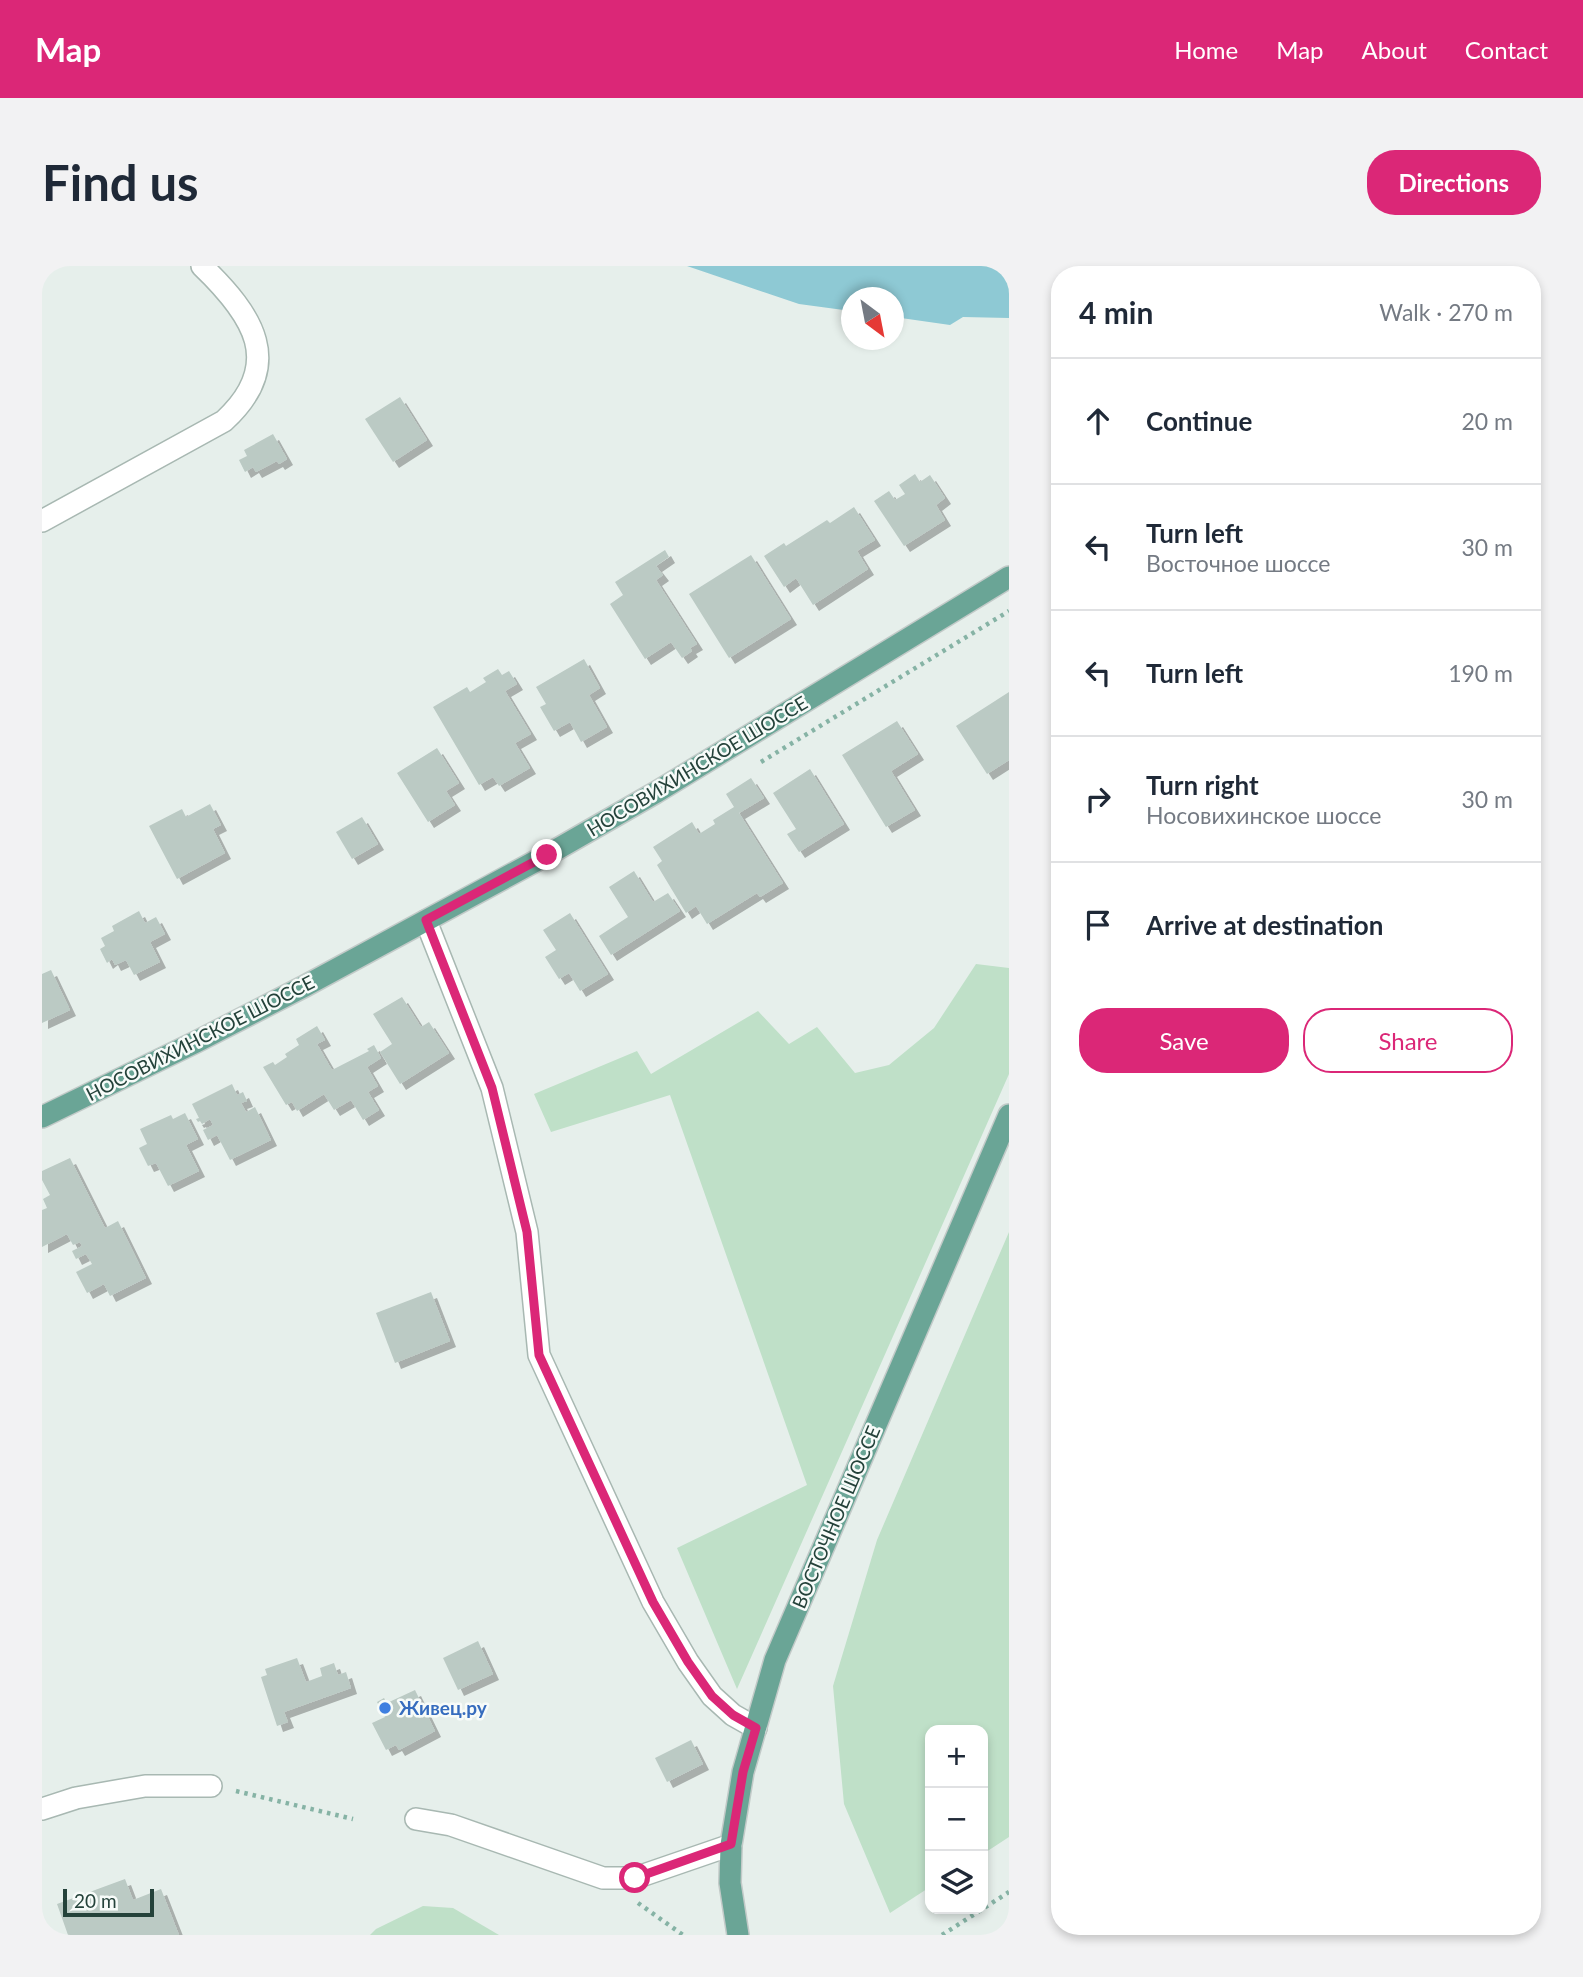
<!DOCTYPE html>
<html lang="en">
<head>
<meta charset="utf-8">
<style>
	body { margin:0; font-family:Lato,sans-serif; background:#f2f2f3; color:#1f2937 }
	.controls { position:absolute; right:21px; bottom:21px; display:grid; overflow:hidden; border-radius:14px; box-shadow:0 4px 10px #0003 }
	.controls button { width:63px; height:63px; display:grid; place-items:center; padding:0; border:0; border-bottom:2px solid #e0e1e3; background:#fff; color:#1f2937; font:35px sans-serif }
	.compass { position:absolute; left:799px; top:21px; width:63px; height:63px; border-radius:50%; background:#fff; box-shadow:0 4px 10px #0003; rotate:148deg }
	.scale { position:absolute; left:21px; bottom:18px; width:91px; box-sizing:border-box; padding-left:7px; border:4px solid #24423a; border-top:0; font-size:19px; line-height:24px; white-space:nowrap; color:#24423a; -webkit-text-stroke:5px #f7fbf9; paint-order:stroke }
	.stop { position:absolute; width:21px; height:21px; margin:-16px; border:5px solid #db2777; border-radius:50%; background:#fff }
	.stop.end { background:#db2777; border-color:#fff; box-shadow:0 2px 7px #0008 }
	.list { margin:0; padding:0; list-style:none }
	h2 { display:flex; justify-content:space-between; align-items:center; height:91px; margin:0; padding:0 28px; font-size:30px }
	h2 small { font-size:23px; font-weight:400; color:#747a83 }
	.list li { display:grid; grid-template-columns:46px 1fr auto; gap:21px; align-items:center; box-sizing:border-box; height:126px; padding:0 28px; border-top:2px solid #e0e1e3 }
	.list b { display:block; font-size:26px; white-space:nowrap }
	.list p { margin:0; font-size:23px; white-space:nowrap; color:#747a83 }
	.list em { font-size:23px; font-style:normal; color:#747a83 }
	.actions { display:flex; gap:14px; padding:21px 28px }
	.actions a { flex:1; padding:16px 0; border:2px solid #db2777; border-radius:28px; text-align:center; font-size:24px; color:#db2777 }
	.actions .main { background:#db2777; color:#fff }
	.icon { flex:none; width:38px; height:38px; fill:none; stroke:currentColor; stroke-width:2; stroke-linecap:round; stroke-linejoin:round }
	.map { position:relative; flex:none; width:967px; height:1669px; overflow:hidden; border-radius:28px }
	header { display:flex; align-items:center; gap:42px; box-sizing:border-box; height:98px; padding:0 35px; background:#db2777; color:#fff }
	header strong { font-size:33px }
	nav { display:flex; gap:38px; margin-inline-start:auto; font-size:24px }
	.intro { display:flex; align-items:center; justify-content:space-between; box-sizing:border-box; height:168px; padding:0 42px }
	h1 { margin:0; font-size:49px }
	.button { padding:18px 32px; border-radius:28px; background:#db2777; color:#fff; font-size:24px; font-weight:700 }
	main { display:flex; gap:42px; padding:0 42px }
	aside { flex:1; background:#fff; border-radius:28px; box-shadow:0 4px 10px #0003 }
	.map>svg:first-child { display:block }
</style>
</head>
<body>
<header>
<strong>Map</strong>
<nav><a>Home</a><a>Map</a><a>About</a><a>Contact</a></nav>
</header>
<div class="intro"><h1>Find us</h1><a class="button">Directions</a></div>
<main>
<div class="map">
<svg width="967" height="1669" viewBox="0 0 967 1669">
	<defs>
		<filter id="shadow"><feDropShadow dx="6" dy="6" stdDeviation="0" flood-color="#0004"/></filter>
	</defs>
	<rect width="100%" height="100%" fill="#e6efeb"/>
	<g fill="#bfe0c8">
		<polygon points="934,698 967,702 967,808 695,1423 635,1282 765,1219 628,829 509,866 492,828 595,785 609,808 716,745 747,778 775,761 813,807 847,799 892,762"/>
		<polygon points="967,966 967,1571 941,1588 941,1464 888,1464 888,1621 848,1647 802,1538 791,1420 835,1274"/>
		<polygon points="381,1640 411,1642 457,1669 328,1669 334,1663"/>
	</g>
	<polygon fill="#8ec9d4" points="645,0 967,0 967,52 921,51 908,59 852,51 852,32 810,32 809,45 757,38"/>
	<g fill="#bbcac4" filter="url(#shadow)">
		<polygon points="358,131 385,174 351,196 323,153"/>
		<polygon points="231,168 245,193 237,198 235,195 214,206 211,201 203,206 197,194 205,190 202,184"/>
		<polygon points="873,208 878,216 888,209 903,232 894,239 903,254 862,280 832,235 847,225 853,234 863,228 857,219"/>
		<polygon points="812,241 833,274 815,285 826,303 771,339 754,312 742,321 722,290 742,277 744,280 785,254 788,257"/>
		<polygon points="623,284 627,291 614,300 621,309 614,314 655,378 648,382 650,385 640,392 629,376 603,393 568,338 581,329 573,316"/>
		<polygon points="709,289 749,353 687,392 647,328"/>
		<polygon points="542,393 558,422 547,429 565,461 539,476 528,456 512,465 498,441 504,438 494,421"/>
		<polygon points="456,403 460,409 467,405 475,418 463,425 489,468 473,477 488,502 457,520 451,511 437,519 391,441 425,421 428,426 444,416 441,412"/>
		<polygon points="967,426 967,494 945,508 914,460"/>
		<polygon points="855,455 876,488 849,505 873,544 844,561 800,489"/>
		<polygon points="395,482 417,517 404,525 413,539 386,556 355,507"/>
		<polygon points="768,503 802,558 757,586 745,568 754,563 731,527"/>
		<polygon points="709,512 722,532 697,547 741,617 718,631 715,627 665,658 654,640 644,647 615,599 620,595 611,581 650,556 657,568 673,558 671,554 692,541 684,528"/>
		<polygon points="168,538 179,559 171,563 183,587 135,613 107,560 140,543 144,551"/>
		<polygon points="320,551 336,578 310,593 294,566"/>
		<polygon points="592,605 611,636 626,627 638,645 569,689 557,670 586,651 567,621"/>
		<polygon points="97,645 103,657 114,651 123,668 108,676 118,696 92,709 84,694 73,699 70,693 65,697 58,683 63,680 59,672 72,665 70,660"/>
		<polygon points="528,647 566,708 538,725 527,707 517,713 503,691 514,684 501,664"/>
		<polygon points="9,704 28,744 0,757 0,708"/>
		<polygon points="360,731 379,761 387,756 407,787 358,818 338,786 350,778 331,748"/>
		<polygon points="275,760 283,774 275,778 290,804 327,785 325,783 332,779 339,792 325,801 336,820 326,826 337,844 321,854 309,834 292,844 282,828 255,845 250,836 244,839 221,801 231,796 233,799 245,791 243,788 257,779 254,773"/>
		<polygon points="190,818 195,829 201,826 205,835 199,837 204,846 213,841 229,874 188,894 175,869 166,874 161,864 171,859 168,853 160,858 158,855 156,856 154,853 157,852 150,838"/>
		<polygon points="143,847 156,873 144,879 157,905 126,920 114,897 106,900 97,882 105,878 98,863 129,849 131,853"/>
		<polygon points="28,892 63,962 76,955 104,1012 68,1030 62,1018 45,1027 34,1006 50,998 44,988 34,993 30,985 40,980 38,976 31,979 25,968 0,981 0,944 5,942 1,933 8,929 0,914 0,905"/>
		<polygon points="389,1026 408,1075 353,1097 334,1047"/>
		<polygon points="436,1375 451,1408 416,1424 401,1392"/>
		<polygon points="255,1392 264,1416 280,1410 278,1402 292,1397 296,1409 304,1406 309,1422 242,1446 246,1456 235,1460 219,1411 225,1409 223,1403"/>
		<polygon points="373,1424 393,1465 357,1484 354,1479 344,1484 330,1457 343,1451 335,1436 342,1432 345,1437"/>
		<polygon points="649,1474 661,1498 625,1516 613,1492"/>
		<polygon points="83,1613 91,1634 119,1623 137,1669 26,1669 15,1638"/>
	</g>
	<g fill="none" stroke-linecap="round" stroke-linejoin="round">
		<defs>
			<g id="minor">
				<path d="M0,255l182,-100c62,-57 29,-106 -22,-155"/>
				<polyline points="384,655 450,822 485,966 497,1089 611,1336 646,1396 670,1430 691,1449 714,1462"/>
				<polyline points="0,1543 34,1532 103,1520 169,1520"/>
				<polyline points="374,1553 409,1559 561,1612 593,1612 689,1579"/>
			</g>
			<g id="major">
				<polyline points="0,851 154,776 263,720 505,589 613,527 967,311"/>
				<polyline points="696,1669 688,1617 689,1579 701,1506 733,1394 967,849"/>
			</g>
		</defs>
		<use href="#minor" stroke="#a8b8b2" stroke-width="24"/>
		<use href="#major" stroke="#c2cac8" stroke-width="24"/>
		<g stroke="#86b3a5" stroke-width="4.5" stroke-dasharray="3.5 5" stroke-linecap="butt">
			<polyline points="719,496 967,345"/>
			<polyline points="194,1525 311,1553"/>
			<polyline points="596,1637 641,1669"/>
			<polyline points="900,1669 967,1626"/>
			<polyline points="953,1669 967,1660"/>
		</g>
		<use href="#minor" stroke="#fff" stroke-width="21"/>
		<use href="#major" stroke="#6aa596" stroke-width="21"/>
	</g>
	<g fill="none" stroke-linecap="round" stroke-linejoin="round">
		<polyline stroke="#db2777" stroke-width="9" points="505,589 384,654 450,822 485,966 497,1089 611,1336 646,1396 670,1430 691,1449 714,1462 701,1506 689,1578 593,1612"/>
	</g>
	<circle fill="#3f7fe0" stroke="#f7fbf9" stroke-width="2.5" cx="343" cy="1442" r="7"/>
	<g text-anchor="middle" stroke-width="5" stroke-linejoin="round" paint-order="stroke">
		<g font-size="19" fill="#24423a" stroke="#f7fbf9">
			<text transform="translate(655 500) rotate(-31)" y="7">НОСОВИХИНСКОЕ ШОССЕ</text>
			<text transform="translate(158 772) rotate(-27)" y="7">НОСОВИХИНСКОЕ ШОССЕ</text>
			<text transform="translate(794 1251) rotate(-67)" y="7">ВОСТОЧНОЕ ШОССЕ</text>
		</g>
		<g font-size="19" font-weight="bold" fill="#366cbe" stroke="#f7fbf9" text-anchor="start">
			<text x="357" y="1449">Живец.ру</text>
		</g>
	</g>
</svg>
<div class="controls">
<button>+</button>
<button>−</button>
<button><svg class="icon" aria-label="layers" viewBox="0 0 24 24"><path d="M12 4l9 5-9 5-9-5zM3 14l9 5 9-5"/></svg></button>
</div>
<svg class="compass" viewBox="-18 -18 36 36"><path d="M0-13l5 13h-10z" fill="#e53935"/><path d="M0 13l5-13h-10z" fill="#747a83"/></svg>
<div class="scale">20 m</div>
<div class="stop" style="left:593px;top:1612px"></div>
<div class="stop end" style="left:505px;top:589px"></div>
</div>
<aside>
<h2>4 min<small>Walk · 270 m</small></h2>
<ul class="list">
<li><svg class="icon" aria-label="ahead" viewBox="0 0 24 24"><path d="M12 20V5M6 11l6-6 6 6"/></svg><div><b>Continue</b></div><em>20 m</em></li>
<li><svg class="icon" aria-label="left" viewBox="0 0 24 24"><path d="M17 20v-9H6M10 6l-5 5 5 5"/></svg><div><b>Turn left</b><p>Восточное шоссе</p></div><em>30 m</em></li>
<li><svg class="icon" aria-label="left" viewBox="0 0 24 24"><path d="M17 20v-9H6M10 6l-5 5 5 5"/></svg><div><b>Turn left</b></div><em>190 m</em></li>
<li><svg class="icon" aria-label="right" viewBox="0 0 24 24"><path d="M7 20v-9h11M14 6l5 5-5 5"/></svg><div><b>Turn right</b><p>Носовихинское шоссе</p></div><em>30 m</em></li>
<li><svg class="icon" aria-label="arrive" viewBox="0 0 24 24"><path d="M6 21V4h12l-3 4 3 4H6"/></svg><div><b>Arrive at destination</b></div></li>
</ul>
<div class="actions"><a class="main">Save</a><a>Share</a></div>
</aside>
</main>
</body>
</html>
